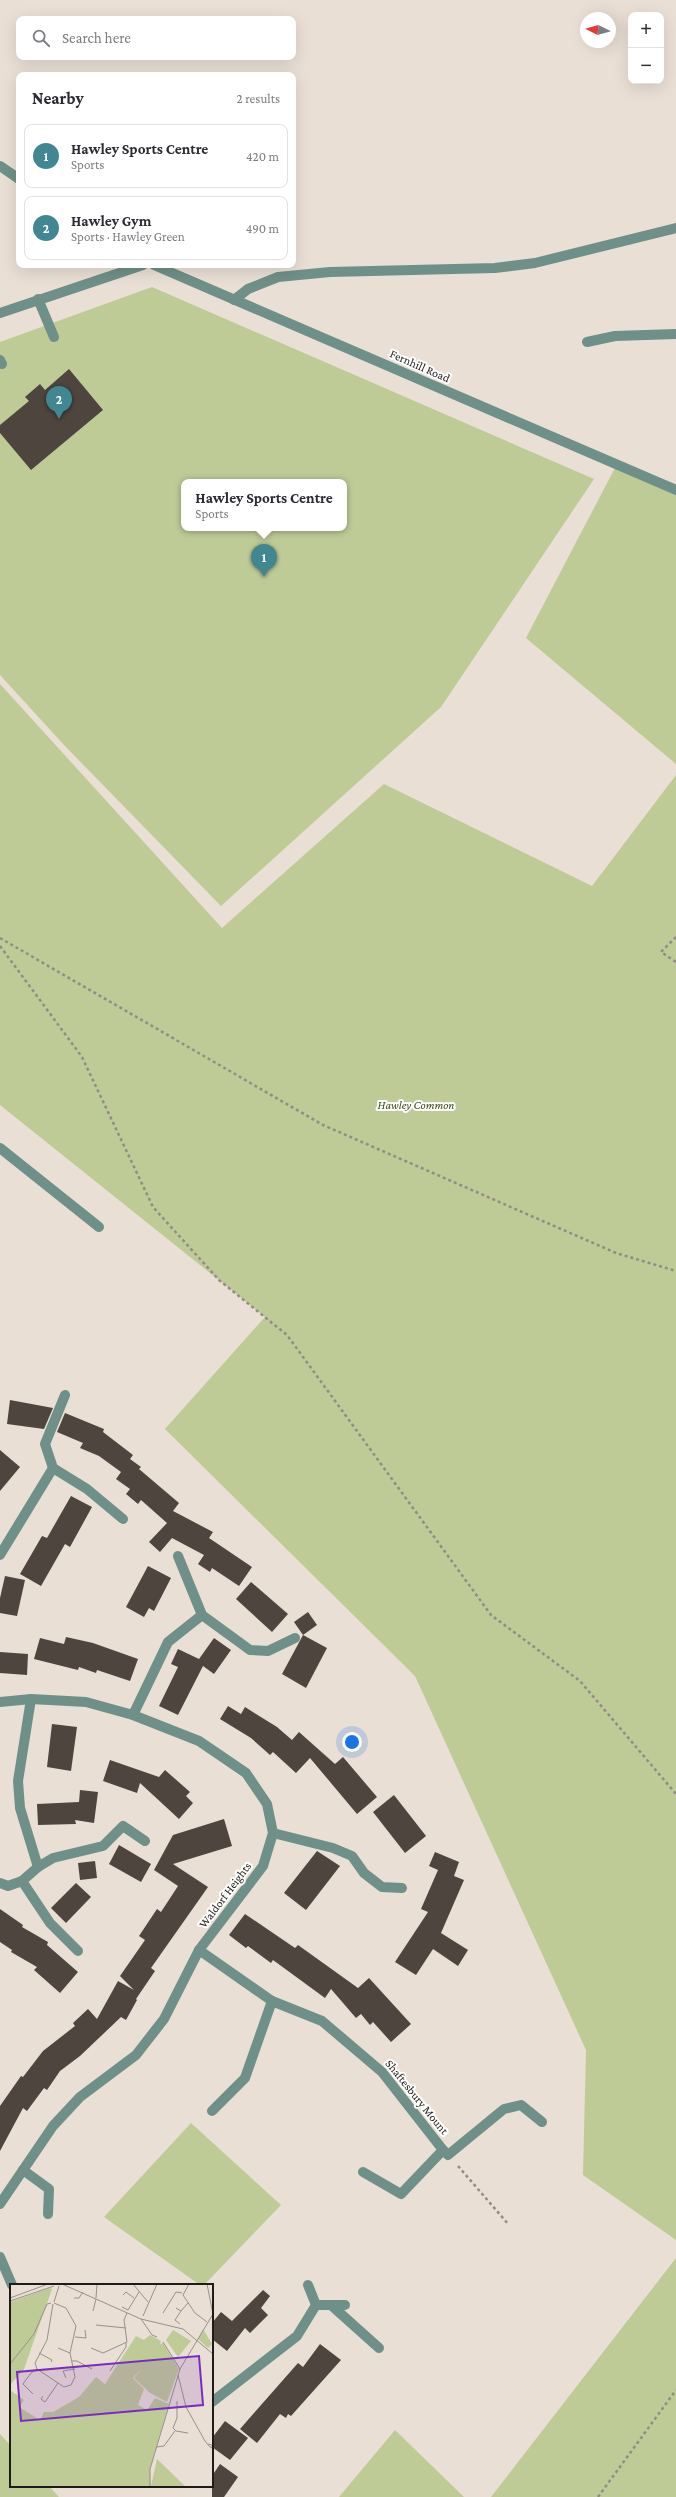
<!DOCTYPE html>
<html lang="en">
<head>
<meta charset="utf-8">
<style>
	body { margin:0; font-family:"Crimson Pro",serif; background:#f7f7f7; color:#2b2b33 }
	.controls { position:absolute; right:12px; top:12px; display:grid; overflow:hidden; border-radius:8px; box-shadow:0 4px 16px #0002 }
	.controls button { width:36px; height:36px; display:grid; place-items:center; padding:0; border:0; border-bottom:1px solid #e1e1e2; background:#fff; color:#2b2b33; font:20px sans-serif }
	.compass { position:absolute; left:580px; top:12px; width:36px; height:36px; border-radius:50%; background:#fff; box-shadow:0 4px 16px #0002; rotate:275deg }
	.you { position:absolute; left:352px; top:1742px; width:14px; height:14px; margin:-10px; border:3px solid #fff; border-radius:50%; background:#1a73e8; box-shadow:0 0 0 6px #1a73e833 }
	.badge { display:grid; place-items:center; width:26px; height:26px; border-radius:50%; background:#418792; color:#fff; font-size:13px; font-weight:700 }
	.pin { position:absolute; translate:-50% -33px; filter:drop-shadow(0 1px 2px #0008) }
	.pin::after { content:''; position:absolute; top:21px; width:14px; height:12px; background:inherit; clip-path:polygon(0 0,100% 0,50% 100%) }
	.popup { position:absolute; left:181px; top:479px; width:166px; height:52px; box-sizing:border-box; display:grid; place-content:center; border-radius:8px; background:#fff; filter:drop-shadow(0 1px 3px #0005); font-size:13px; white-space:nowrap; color:#7c7c81 }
	.popup b { font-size:15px; color:#2b2b33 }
	.popup::after { content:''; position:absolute; left:50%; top:100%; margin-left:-8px; border:8px solid transparent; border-top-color:#fff }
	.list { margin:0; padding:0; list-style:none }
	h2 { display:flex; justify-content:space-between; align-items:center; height:52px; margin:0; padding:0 16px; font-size:17px }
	h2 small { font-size:13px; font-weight:400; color:#7c7c81 }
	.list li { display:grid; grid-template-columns:26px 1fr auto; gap:12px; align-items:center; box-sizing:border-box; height:64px; margin:0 8px 8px; padding:0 8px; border:1px solid #e1e1e2; border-radius:8px }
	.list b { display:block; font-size:15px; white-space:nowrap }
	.list p { margin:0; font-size:13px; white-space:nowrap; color:#7c7c81 }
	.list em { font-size:13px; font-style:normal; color:#7c7c81 }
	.icon { flex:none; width:22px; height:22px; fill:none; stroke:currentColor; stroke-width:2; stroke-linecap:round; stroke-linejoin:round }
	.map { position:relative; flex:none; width:676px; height:2497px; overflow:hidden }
	.search { position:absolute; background:#fff; box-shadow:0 4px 16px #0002; left:16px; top:16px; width:280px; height:44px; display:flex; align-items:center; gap:10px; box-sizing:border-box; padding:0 14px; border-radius:8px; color:#7c7c81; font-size:15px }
	.panel { position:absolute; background:#fff; box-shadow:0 4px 16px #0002; left:16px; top:72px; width:280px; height:196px; border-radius:8px }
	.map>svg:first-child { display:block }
</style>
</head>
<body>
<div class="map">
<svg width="676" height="2497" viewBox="0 0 676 2497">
	<rect width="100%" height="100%" fill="#e9dfd5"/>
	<g fill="#becb97" fill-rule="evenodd">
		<path d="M152,287l442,192 -153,228 -220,199 -157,-161 -64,-70v-333zM184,482h160v46h-160z"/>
		<polygon points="616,466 676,490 676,764 526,638"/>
		<polygon points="0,684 222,928 384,784 592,886 676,775 676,2240 583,2175 586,2050 415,1676 165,1429 265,1317 0,1105"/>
		<polygon points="191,2123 281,2205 204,2285 200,2285 104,2217"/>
		<polygon points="676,2258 676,2497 491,2497"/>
		<polygon points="395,2430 464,2497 339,2497"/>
		<polygon points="0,2434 11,2446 11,2486 49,2486 59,2497 0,2497"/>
	</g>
	<g fill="#4d453e">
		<polygon points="69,369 103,410 31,470 0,433 0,425 29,401 25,397 40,384 45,390"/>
		<polygon points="10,1400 53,1408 44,1429 7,1424"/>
		<polygon points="65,1413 104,1429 103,1432 133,1455 130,1459 141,1467 139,1469 179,1503 173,1511 213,1532 209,1538 252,1567 239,1586 212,1568 210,1572 198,1564 204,1555 172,1538 160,1552 149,1542 167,1523 141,1500 138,1504 126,1494 130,1489 116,1479 121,1472 99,1456 80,1448 83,1443 57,1432"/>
		<polygon points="0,1450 20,1467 0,1491"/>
		<polygon points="71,1496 92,1507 70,1547 65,1544 41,1586 20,1574 42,1536 47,1538"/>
		<polygon points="148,1566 171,1578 154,1611 149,1608 144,1617 126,1607"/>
		<polygon points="5,1576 25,1580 17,1616 0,1613 0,1598"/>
		<polygon points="251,1582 288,1614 272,1632 236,1599"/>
		<polygon points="308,1612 317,1625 303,1635 294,1622"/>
		<polygon points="303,1635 327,1648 306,1688 282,1674"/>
		<polygon points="66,1637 93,1643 138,1659 130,1681 97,1670 96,1673 79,1667 78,1670 34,1659 40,1638 64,1644"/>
		<polygon points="214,1638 231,1650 214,1674 203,1666 178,1715 159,1706 178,1667 171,1664 178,1649 199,1659"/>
		<polygon points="0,1652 28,1654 27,1675 0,1673"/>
		<polygon points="228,1706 241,1714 245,1707 277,1727 292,1740 299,1732 335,1764 343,1757 377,1797 357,1814 310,1758 296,1773 273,1752 270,1755 251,1738 220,1719"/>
		<polygon points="52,1724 77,1727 71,1771 47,1767"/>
		<polygon points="110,1760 159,1777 165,1770 190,1792 186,1796 193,1803 179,1819 140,1783 137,1793 103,1781"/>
		<polygon points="80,1790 98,1792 94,1823 75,1820 76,1824 38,1825 37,1804 79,1802"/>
		<polygon points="394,1795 426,1836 405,1853 373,1812"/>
		<polygon points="224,1819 232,1846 173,1864 208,1887 151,1968 155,1971 136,1999 137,2000 126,2020 121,2017 80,2056 60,2071 47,2090 44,2088 27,2111 23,2108 0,2151 0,2106 21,2076 23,2077 43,2051 75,2026 73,2023 88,2009 97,2019 118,1981 134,1990 120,1976 145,1940 139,1936 157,1909 161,1912 178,1886 154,1870 173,1835"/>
		<polygon points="119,1845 151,1864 141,1882 109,1864"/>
		<polygon points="317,1851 340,1866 306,1910 284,1893"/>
		<polygon points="435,1852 459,1862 454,1876 464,1880 441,1933 468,1950 458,1966 433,1949 416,1975 395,1962 428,1912 421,1909 438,1870 429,1866"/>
		<polygon points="95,1861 97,1878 80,1880 78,1863"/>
		<polygon points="76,1883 91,1897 66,1923 51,1908"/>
		<polygon points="0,1909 23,1925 22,1927 48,1942 47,1945 78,1972 60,1993 34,1970 37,1967 11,1952 12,1950 0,1942"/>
		<polygon points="245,1914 295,1948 298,1945 358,1988 369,1978 411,2024 391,2042 373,2022 370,2025 361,2014 356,2018 331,1989 325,1998 273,1960 271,1963 248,1946 246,1948 229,1935"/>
		<polygon points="263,2290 270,2296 261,2308 268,2315 250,2333 245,2328 227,2351 212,2339 212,2323 221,2312 232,2321"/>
		<polygon points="320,2344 341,2360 291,2416 288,2414 286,2418 280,2414 257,2443 240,2429 298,2363 303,2367"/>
		<polygon points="225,2421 248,2438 230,2460 212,2447 212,2438"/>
		<polygon points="220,2464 238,2477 224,2497 212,2497 212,2476"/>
	</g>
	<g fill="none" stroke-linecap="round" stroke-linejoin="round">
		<g stroke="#938c85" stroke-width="2.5" stroke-dasharray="3 3" stroke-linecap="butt">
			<polyline points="676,937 661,952 676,962"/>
			<polyline points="0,938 323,1125 616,1253 676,1271"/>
			<polyline points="0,946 82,1057 153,1207 219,1280 287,1335 491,1615 580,1681 676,1794"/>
			<polyline points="458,2166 509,2225"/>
			<polyline points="598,2497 676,2390"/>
		</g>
		<g stroke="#6f9088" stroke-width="10">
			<polyline points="0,166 19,179"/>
			<polyline points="154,265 676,490"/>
			<polyline points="38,299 54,337"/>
			<polyline points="234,300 248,289 278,277 330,272 495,268 535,263 676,228"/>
			<polyline points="0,313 143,265"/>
			<polyline points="587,342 615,336 676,334"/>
			<polyline points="0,360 2,364"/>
			<polyline points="0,1148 99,1227"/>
			<polyline points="65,1395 45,1444 53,1468 87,1489 123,1519"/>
			<polyline points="0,1555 53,1468"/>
			<polyline points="178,1556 202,1615 250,1650 268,1651 295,1638"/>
			<polyline points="31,1699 18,1781 20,1808 38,1867 53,1858 103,1846 123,1826 145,1841"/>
			<polyline points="0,1702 31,1699 86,1702 133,1715 199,1741 246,1773 267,1804 273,1833 263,1866 199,1950 164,2019 136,2055 80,2097 53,2126 0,2204"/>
			<polyline points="133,1715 168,1642 202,1615"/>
			<polyline points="273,1833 333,1848 352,1856 364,1873 382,1887 402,1888"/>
			<polyline points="38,1867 22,1881 50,1923 78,1951"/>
			<polyline points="0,1883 8,1886 22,1881"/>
			<polyline points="199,1950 272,2001 322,2021 382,2072 443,2150 401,2194 363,2172"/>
			<polyline points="212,2111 245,2078 272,2001"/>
			<polyline points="443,2150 448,2155 504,2109 521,2105 542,2122"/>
			<polyline points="23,2170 49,2189 48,2214"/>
			<polyline points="0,2257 12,2285"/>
			<polyline points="308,2285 316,2305 345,2305"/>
			<polyline points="331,2305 379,2348"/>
			<polyline points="212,2402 297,2336 316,2305"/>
		</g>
	</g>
	<g text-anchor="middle" stroke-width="4" stroke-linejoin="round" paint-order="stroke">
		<g font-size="12" fill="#1f1b18" stroke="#fff">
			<text transform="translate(420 366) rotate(24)" y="4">Fernhill Road</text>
			<text transform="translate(225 1895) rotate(-53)" y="4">Waldorf Heights</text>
			<text transform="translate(417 2097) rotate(51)" y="4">Shaftesbury Mount</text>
		</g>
		<g font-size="12" font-style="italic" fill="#404919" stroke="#fff">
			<text x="416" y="1109">Hawley Common</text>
		</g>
	</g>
	<g transform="translate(10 2284)">
		<rect width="203" height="203" fill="#e9dfd5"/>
		<path d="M40,4l2,1 -28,80 -14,16v-83zM193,45l9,15 -4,4 -10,-9zM163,46l18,11 -13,16 -12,-17zM140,51l11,6 -1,3 3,-1 16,26 -12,33 -17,-9 -16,-15 8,-10 -9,10 11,11 -6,16 9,5 8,-12 14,6 -19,65 1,17 6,-27 29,28h-176v-97l14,10 -5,7 21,13 4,-8h9l26,-15 17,-20 9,7 31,-48 8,4z" fill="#becb97"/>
		<path fill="none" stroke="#989189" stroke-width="1" d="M52,0l79,35 42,10 30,25M123,0l15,18M179,0l-6,11 12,18 12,9M197,0l6,30M113,11l3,-3 8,6M0,14l38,-14M64,14h5l4,-6M86,14l1,-14M0,17l44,-15M44,18l5,-16M112,23l6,3 11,-18M166,24l5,3 7,-8M83,27l3,-12M153,29l13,-21 6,1M133,32l14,-32M131,35l11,16 5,2M170,40l-5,-4 6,-9M86,41l30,3M65,53l11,1 -1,-8M153,58l17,27M48,64l12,5M81,64l12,5 24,-11 -3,-22 3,-7M29,69l13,7 -1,2M62,77h5l15,8M0,80l24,-30 13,-30 4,-1M27,85l27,18 7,-2 4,-8 -5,-24 6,-27 -10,-18 -12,-5M27,85l-2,-6 12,-23 6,-36M100,87l16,-24v-4M168,91l8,32 19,34 5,6 2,1v-3l-4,-1M56,94l-3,-7 12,-2M23,110l-10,-10 8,-11 6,-4M33,112l-2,3 4,3 13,-19M167,117v17l-4,10 3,3 12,2M146,163l8,-1 11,-15M140,203v-18l30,-100 33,-55"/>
		<path fill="#7b2cbf" fill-opacity="0.15" stroke="#7b2cbf" stroke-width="2" d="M189,72l4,49 -182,16 -4,-49z"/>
		<rect width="203" height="203" fill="none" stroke="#1f1b18" stroke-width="2"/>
	</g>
</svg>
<div class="controls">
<button>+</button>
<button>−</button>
</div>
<svg class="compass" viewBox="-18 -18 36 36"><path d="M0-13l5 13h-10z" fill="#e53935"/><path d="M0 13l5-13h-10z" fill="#7c7c81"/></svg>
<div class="you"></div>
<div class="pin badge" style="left:264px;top:577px">1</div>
<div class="popup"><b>Hawley Sports Centre</b>Sports</div>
<div class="pin badge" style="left:59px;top:419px">2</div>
<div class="search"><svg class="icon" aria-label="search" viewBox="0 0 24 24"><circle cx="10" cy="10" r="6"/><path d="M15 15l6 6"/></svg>Search here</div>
<section class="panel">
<h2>Nearby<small>2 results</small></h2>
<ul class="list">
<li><span class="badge">1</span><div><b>Hawley Sports Centre</b><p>Sports</p></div><em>420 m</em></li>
<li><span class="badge">2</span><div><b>Hawley Gym</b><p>Sports · Hawley Green</p></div><em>490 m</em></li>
</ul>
</section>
</div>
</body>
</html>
